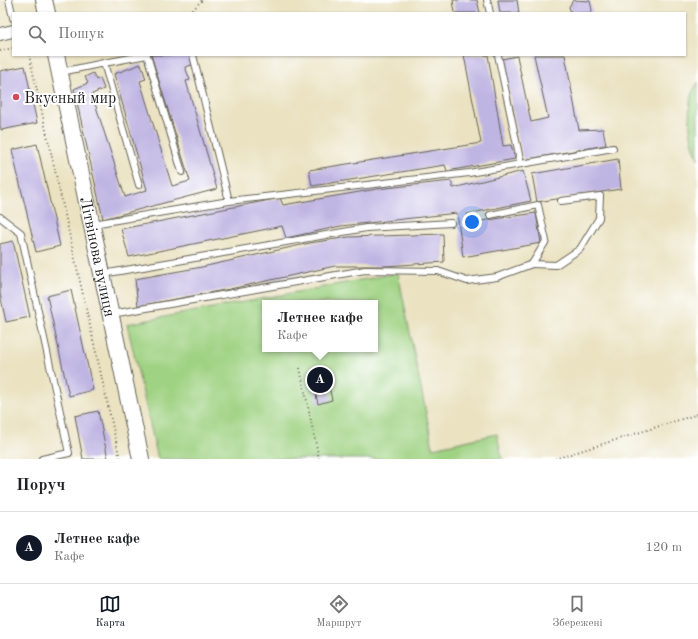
<!DOCTYPE html>
<html lang="uk">
<head>
<meta charset="utf-8">
<style>
	body { margin:0; font-family:"Old Standard TT",serif; background:#f2f2f2; color:#202124 }
	.you { position:absolute; left:472px; top:222px; width:14px; height:14px; margin:-10px; border:3px solid #fff; border-radius:50%; background:#1a73e8; box-shadow:0 0 0 6px #1a73e833 }
	.badge { display:grid; place-items:center; width:26px; height:26px; border-radius:50%; background:#111827; color:#fff; font-size:13px; font-weight:700 }
	.pin { position:absolute; translate:-50% -50%; border:2px solid #fff; box-shadow:0 1px 4px #0006 }
	.popup { position:absolute; left:262px; top:300px; width:116px; height:52px; box-sizing:border-box; display:grid; place-content:center; border-radius:0px; background:#fff; filter:drop-shadow(0 1px 3px #0005); font-size:13px; white-space:nowrap; color:#757577 }
	.popup b { font-size:15px; color:#202124 }
	.popup::after { content:''; position:absolute; left:50%; top:100%; margin-left:-8px; border:8px solid transparent; border-top-color:#fff }
	.list { margin:0; padding:0; list-style:none }
	h2 { display:flex; justify-content:space-between; align-items:center; height:52px; margin:0; padding:0 16px; font-size:17px }
	h2 small { font-size:13px; font-weight:400; color:#757577 }
	.list li { display:grid; grid-template-columns:26px 1fr auto; gap:12px; align-items:center; box-sizing:border-box; height:72px; padding:0 16px; border-top:1px solid #e0e0e0 }
	.list b { display:block; font-size:15px; white-space:nowrap }
	.list p { margin:0; font-size:13px; white-space:nowrap; color:#757577 }
	.list em { font-size:13px; font-style:normal; color:#757577 }
	.icon { flex:none; width:22px; height:22px; fill:none; stroke:currentColor; stroke-width:2; stroke-linecap:round; stroke-linejoin:round }
	.map { position:relative; flex:none; width:698px; height:459px; overflow:hidden }
	.search { position:absolute; background:#fff; box-shadow:0 1px 3px #0004; left:12px; right:12px; top:12px; height:44px; display:flex; align-items:center; gap:10px; box-sizing:border-box; padding:0 14px; border-radius:0px; color:#757577; font-size:15px }
	.sheet { height:124px; background:#fff }
	nav { display:flex; justify-content:space-around; align-items:center; box-sizing:border-box; height:56px; border-top:1px solid #e0e0e0; background:#fff; font-size:11px; color:#757577 }
	nav a { display:grid; justify-items:center; gap:2px }
	nav .on { color:#111827 }
	.map>svg:first-child { display:block }
</style>
</head>
<body>
<div class="map">
<svg width="698" height="459" viewBox="0 0 698 459">
	<rect width="100%" height="100%" fill="#fff"/>
	<filter id="ink" filterUnits="userSpaceOnUse"><feTurbulence type="fractalNoise" baseFrequency=".025" numOctaves="2"/><feDisplacementMap in="SourceGraphic" scale="8" xChannelSelector="R" yChannelSelector="G"/><feConvolveMatrix kernelMatrix="1 2 1 2 8 2 1 2 1" color-interpolation-filters="sRGB"/></filter>
	<filter id="wash" filterUnits="userSpaceOnUse"><feTurbulence type="fractalNoise" baseFrequency=".012" numOctaves="4" result="noise"/><feDisplacementMap in="SourceGraphic" scale="16" xChannelSelector="R" yChannelSelector="G"/><feGaussianBlur stdDeviation="0.9" result="paint"/><feColorMatrix in="noise" values="0 0 0 0 0 0 0 0 0 0 0 0 0 0 0 0 0 1.4 0 .05"/><feComposite in="paint" operator="in"/></filter>
	<g filter="url(#wash)">
		<rect width="100%" height="100%" fill="#eae2c1"/>
		<g fill="#9fd282" stroke="#5e774f" fill-rule="evenodd">
			<path d="M698,82v77c-8,-19 -11,-42 -7,-63 1,-5 5,-10 7,-14z"/>
			<path d="M398,273l35,175 64,-14 5,25h-344l-31,-135zM265,303h110v46h-110z"/>
		</g>
		<g id="blocks">
			<g fill="#bfb5e3">
				<polygon points="453,0 477,0 480,13 455,13"/>
				<polygon points="498,0 517,0 519,13 500,13"/>
				<polygon points="573,0 590,1 592,10 591,13 571,13 569,7"/>
				<polygon points="151,55 190,55 192,65 185,67 190,80 186,81 217,189 103,219 74,89 88,83 85,77 93,73 96,80 100,78 104,89 92,94 125,197 147,190 114,74 141,64 146,79 140,81 172,186 190,181"/>
				<polygon points="464,55 488,55 503,146 511,145 515,159 447,171 445,165 312,186 309,170 481,143"/>
				<polygon points="534,55 565,55 579,130 603,129 606,145 523,160 502,59 517,56 531,122 548,118"/>
				<polygon points="25,66 37,123 1,130 0,125 0,71"/>
				<polygon points="37,144 60,246 36,252 12,150"/>
				<polygon points="618,159 621,189 537,202 532,174"/>
				<polygon points="523,171 531,201 467,214 467,223 536,213 541,243 463,257 457,213 341,226 286,238 282,226 129,257 121,229 280,198 283,205 377,189 451,181 453,188"/>
				<polygon points="443,234 444,262 385,266 335,266 230,289 138,306 135,279 202,267 310,243 349,237"/>
				<polygon points="13,241 30,317 6,322 0,294 0,244"/>
				<polygon points="71,290 93,390 69,396 47,296"/>
				<polygon points="325,369 332,400 318,404 311,373"/>
				<polygon points="98,411 108,459 83,459 75,416"/>
			</g>
		</g>
	</g>
	<g filter="url(#ink)">
		<use href="#blocks" fill-opacity="0" stroke="#646156" stroke-width="1"/>
		<g fill="none" stroke-linecap="round" stroke-linejoin="round">
			<defs>
				<g id="lane">
					<polyline points="9,0 13,18"/>
					<polyline points="487,0 490,13"/>
					<polyline points="193,55 229,201"/>
					<polyline points="498,55 521,164"/>
					<polyline points="104,63 147,55 182,172"/>
					<polyline points="61,72 104,63 139,185"/>
					<polyline points="0,217 21,233 69,453 42,459"/>
					<polyline points="93,224 229,201 469,173 613,148"/>
					<polyline points="532,264 556,265 580,249 599,218 600,196 561,201"/>
					<polyline points="103,274 366,228 451,223"/>
					<polyline points="112,314 365,270 438,271 467,281 497,277 532,264 546,241 538,205 490,215"/>
				</g>
				<polyline id="street" points="0,34 13,31"/>
				<g id="secondary">
					<polyline points="44,0 47,13"/>
					<path id="s1" d="M56,55l85,404"/>
				</g>
			</defs>
			<use href="#lane" stroke="#646156" stroke-width="8"/>
			<use href="#street" stroke="#646156" stroke-width="14"/>
			<use href="#secondary" stroke="#646156" stroke-width="18"/>
			<g stroke="#646156" stroke-width="2" stroke-dasharray="1 3" stroke-linecap="butt">
				<polyline points="190,13 202,0"/>
				<polyline points="0,51 13,48"/>
				<polyline points="29,55 120,459"/>
				<polyline points="300,368 319,459"/>
				<polyline points="555,459 698,414"/>
			</g>
			<use href="#lane" stroke="#fff" stroke-width="6"/>
			<use href="#street" stroke="#fff" stroke-width="12"/>
			<use href="#secondary" stroke="#fff" stroke-width="16"/>
		</g>
	</g>
	<circle fill="#d1495b" stroke="#fff" stroke-width="1.5" cx="16" cy="97" r="4"/>
	<g text-anchor="middle" stroke-width="4" stroke-linejoin="round" paint-order="stroke">
		<g font-size="16" fill="#1c1c1c" stroke="#fff" text-anchor="start">
			<text x="24" y="103">Вкусный мир</text>
		</g>
		<g font-size="16" fill="#1c1c1c" stroke="#fff">
			<text dy="6" stroke="none"><textPath href="#s1" startOffset="206">Літвінова вулиця</textPath></text>
		</g>
	</g>
</svg>
<div class="you"></div>
<div class="pin badge" style="left:320px;top:380px">A</div>
<div class="popup"><b>Летнее кафе</b>Кафе</div>
<div class="search"><svg class="icon" aria-label="search" viewBox="0 0 24 24"><circle cx="10" cy="10" r="6"/><path d="M15 15l6 6"/></svg>Пошук</div>
</div>
<section class="sheet">
<h2>Поруч<small></small></h2>
<ul class="list">
<li><span class="badge">A</span><div><b>Летнее кафе</b><p>Кафе</p></div><em>120 m</em></li>
</ul>
</section>
<nav>
<a class="on"><svg class="icon" aria-label="map" viewBox="0 0 24 24"><path d="M3 6l6-2 6 2 6-2v14l-6 2-6-2-6 2zM9 4v14M15 6v14"/></svg>Карта</a>
<a><svg class="icon" aria-label="directions" viewBox="0 0 24 24"><path d="M12 3l9 9-9 9-9-9zM9 14v-3h6M13 9l2 2-2 2"/></svg>Маршрут</a>
<a><svg class="icon" aria-label="saved" viewBox="0 0 24 24"><path d="M7 4h10v16l-5-4-5 4z"/></svg>Збережені</a>
</nav>
</body>
</html>
